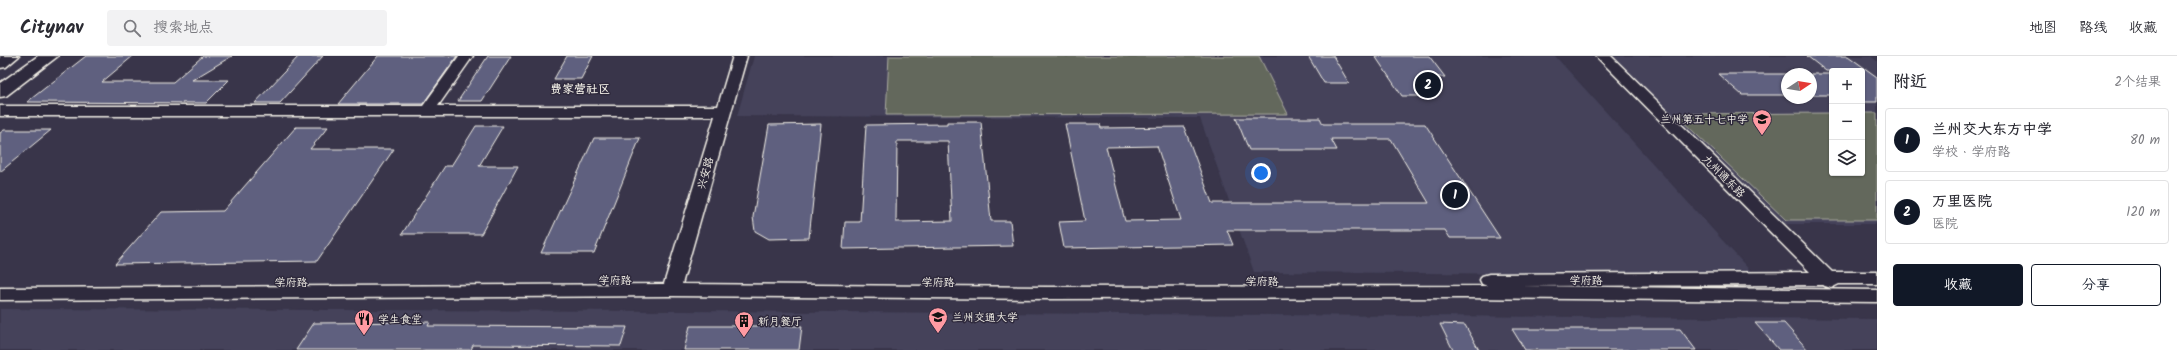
<!DOCTYPE html>
<html lang="zh">
<head>
<meta charset="utf-8">
<style>
	body { margin:0; font-family:Kalam,"LXGW WenKai TC",sans-serif; background:#f2f2f3; color:#2b2b33 }
	.controls { position:absolute; right:12px; top:12px; display:grid; overflow:hidden; border-radius:4px; box-shadow:0 1px 3px #0004 }
	.controls button { width:36px; height:36px; display:grid; place-items:center; padding:0; border:0; border-bottom:1px solid #e1e1e2; background:#fff; color:#2b2b33; font:20px sans-serif }
	.compass { position:absolute; left:1781px; top:12px; width:36px; height:36px; border-radius:50%; background:#fff; box-shadow:0 1px 3px #0004; rotate:78deg }
	.you { position:absolute; left:1261px; top:117px; width:14px; height:14px; margin:-10px; border:3px solid #fff; border-radius:50%; background:#1a73e8; box-shadow:0 0 0 6px #1a73e833 }
	.badge { display:grid; place-items:center; width:26px; height:26px; border-radius:50%; background:#111827; color:#fff; font-size:13px; font-weight:700 }
	.pin { position:absolute; translate:-50% -50%; border:2px solid #fff; box-shadow:0 1px 4px #0006 }
	.list { margin:0; padding:0; list-style:none }
	h2 { display:flex; justify-content:space-between; align-items:center; height:52px; margin:0; padding:0 16px; font-size:17px }
	h2 small { font-size:13px; font-weight:400; color:#7c7c81 }
	.list li { display:grid; grid-template-columns:26px 1fr auto; gap:12px; align-items:center; box-sizing:border-box; height:64px; margin:0 8px 8px; padding:0 8px; border:1px solid #e1e1e2; border-radius:4px }
	.list b { display:block; font-size:15px; white-space:nowrap }
	.list p { margin:0; font-size:13px; white-space:nowrap; color:#7c7c81 }
	.list em { font-size:13px; font-style:normal; color:#7c7c81 }
	.actions { display:flex; gap:8px; padding:12px 16px }
	.actions a { flex:1; padding:9px 0; border:1px solid #111827; border-radius:4px; text-align:center; font-size:14px; color:#111827 }
	.actions .main { background:#111827; color:#fff }
	.icon { flex:none; width:22px; height:22px; fill:none; stroke:currentColor; stroke-width:2; stroke-linecap:round; stroke-linejoin:round }
	.map { position:relative; flex:none; width:1877px; height:294px; overflow:hidden }
	header { display:flex; align-items:center; gap:24px; box-sizing:border-box; height:56px; padding:0 20px; background:#fff; border-bottom:1px solid #e1e1e2 }
	header strong { font-size:19px }
	nav { display:flex; gap:22px; margin-inline-start:auto; font-size:14px }
	.search { width:280px; height:36px; background:#f2f2f3; display:flex; align-items:center; gap:10px; box-sizing:border-box; padding:0 14px; border-radius:4px; color:#7c7c81; font-size:15px }
	main { display:flex }
	aside { flex:1; background:#fff }
	.map>svg:first-child { display:block }
</style>
</head>
<body>
<header>
<strong>Citynav</strong>
<div class="search"><svg class="icon" aria-label="search" viewBox="0 0 24 24"><circle cx="10" cy="10" r="6"/><path d="M15 15l6 6"/></svg>搜索地点</div>
<nav><a>地图</a><a>路线</a><a>收藏</a></nav>
</header>
<main>
<div class="map">
<svg width="1877" height="294" viewBox="0 0 1877 294">
	<rect width="100%" height="100%" fill="#39354a"/>
	<filter id="ink" filterUnits="userSpaceOnUse"><feTurbulence type="fractalNoise" baseFrequency=".025" numOctaves="2"/><feDisplacementMap in="SourceGraphic" scale="8" xChannelSelector="R" yChannelSelector="G"/><feConvolveMatrix kernelMatrix="1 2 1 2 8 2 1 2 1" color-interpolation-filters="sRGB"/></filter>
	<g filter="url(#ink)">
		<g fill="#44425a" fill-rule="evenodd">
			<polygon points="754,0 1555,0 1754,219 1254,216 1200,62 737,60"/>
			<path d="M1611,0h259l7,5v163h-94zM1832,15h30v102h-30zM1787,18h24v24h-24z"/>
			<polygon points="0,253 682,255 1877,263 1877,294 0,294"/>
		</g>
		<g fill="#63685b" stroke="#acaca2">
			<polygon points="889,0 1259,0 1288,58 886,59"/>
			<polygon points="1832,57 1832,117 1862,117 1862,57 1877,57 1877,164 1786,164 1675,58"/>
		</g>
		<g fill="#5f617f" stroke="#f4f1e8" fill-rule="evenodd">
			<polygon points="86,0 133,0 102,26 173,26 203,0 232,0 192,24 229,24 206,47 27,46"/>
			<polygon points="299,0 323,0 280,47 255,47"/>
			<polygon points="378,0 457,0 423,48 338,48"/>
			<polygon points="488,0 511,0 482,45 458,45"/>
			<polygon points="567,0 593,0 581,23 554,23"/>
			<polygon points="1308,0 1333,0 1349,27 1324,27"/>
			<polygon points="1375,0 1429,0 1445,21 1419,21 1432,40 1402,40"/>
			<polygon points="1807,0 1848,0 1877,21 1877,46 1862,46 1862,15 1826,15"/>
			<polygon points="1718,18 1787,18 1787,39 1742,39"/>
			<rect x="1811" y="18" width="21" height="21"/>
			<path d="M1236,62h84l3,6h102l75,114h-50l-5,-8h-218l6,15 -169,3 -5,-26 26,-1 -20,-97h35l1,4 83,-1 28,76h217l-38,-64h-60l6,11h-88zM1157,90l24,74 -56,1 -19,-74z"/>
			<path d="M947,66h34l10,99h19l3,25 -170,3 2,-27h15l6,-97 81,-1zM897,85h51l4,80 -56,1z"/>
			<polygon points="821,68 809,182 769,183 755,175 753,161 769,69"/>
			<polygon points="476,70 503,70 479,110 518,110 481,178 402,178 445,110 451,110"/>
			<polygon points="296,71 328,71 310,93 394,93 317,205 115,208 161,156 223,155"/>
			<polygon points="4,74 51,74 0,116 0,77"/>
			<polygon points="594,82 640,82 594,197 541,197"/>
			<polygon points="430,266 428,270 627,271 621,290 473,289 471,294 296,294 314,267"/>
			<polygon points="1755,267 1784,267 1808,294 1779,294"/>
			<polygon points="1440,268 1465,269 1479,294 1453,294"/>
			<polygon points="690,270 802,270 799,294 684,294"/>
			<polygon points="1512,273 1680,273 1696,294 1525,294"/>
		</g>
		<g fill="none" stroke-linecap="round" stroke-linejoin="round">
			<defs>
				<polygon id="minor" points="459,0 473,0 438,50 718,50 733,0 747,0 682,228 1048,231 1487,230 1482,228 1480,224 1482,220 1489,218 1810,216 1596,0 1611,0 1832,216 1877,216 1877,228 1839,228 1831,232 1822,229 1521,230 1877,234 1877,246 1466,242 1048,243 671,240 0,244 0,232 664,228 715,60 0,60 0,50 423,50"/>
				<g id="major">
					<polygon points="0,0 19,0 6,11 0,12"/>
					<polygon points="38,0 58,0 6,40 0,41 0,27"/>
				</g>
			</defs>
			<use href="#minor" stroke="#f4f1e8" stroke-width="3"/>
			<use href="#major" stroke="#f4f1e8" stroke-width="3"/>
			<use href="#minor" fill="#2f2a3d" fill-rule="evenodd"/>
			<use href="#major" fill="#2f2a3d" fill-rule="evenodd"/>
		</g>
	</g>
	<defs>
		<symbol id="school-pin" viewBox="-11 -11 22 30"><path d="M0 17L-7.5 6A9.5 9.5 0 1 1 7.5 6Z" fill="#ff9aa2" stroke="#2f2a3d"/><path d="M0-5L7-2L0 1L-7-2ZM-4 1L0 2.5L4 1V4Q0 6-4 4Z" fill="#111"/></symbol>
		<symbol id="university-pin" viewBox="-11 -11 22 30"><path d="M0 17L-7.5 6A9.5 9.5 0 1 1 7.5 6Z" fill="#ff9aa2" stroke="#2f2a3d"/><path d="M0-5L7-2L0 1L-7-2ZM-4 1L0 2.5L4 1V4Q0 6-4 4Z" fill="#111"/></symbol>
		<symbol id="restaurant-pin" viewBox="-11 -11 22 30"><path d="M0 17L-7.5 6A9.5 9.5 0 1 1 7.5 6Z" fill="#ff9aa2" stroke="#2f2a3d"/><path d="M-5-6h1v4h1v-4h1v4h1v-4h1v5L-1.5 .5V6h-2V.5L-5-1ZM5-6V6H3V1.5H1.5Q1.5-4 5-6Z" fill="#111"/></symbol>
		<symbol id="building-pin" viewBox="-11 -11 22 30"><path d="M0 17L-7.5 6A9.5 9.5 0 1 1 7.5 6Z" fill="#ff9aa2" stroke="#2f2a3d"/><path d="M-4-6H4V6H1V3H-1V6H-4ZM-2.5-4.3h1.7v1.8h-1.7ZM.8-4.3h1.7v1.8H.8ZM-2.5-1h1.7V.8h-1.7ZM.8-1h1.7V.8H.8Z" fill="#111"/></symbol>
	</defs>
	<g fill-rule="evenodd">
		<use href="#school-pin" x="1751" y="52" width="22" height="30"/>
		<use href="#university-pin" x="927" y="250" width="22" height="30"/>
		<use href="#restaurant-pin" x="353" y="252" width="22" height="30"/>
		<use href="#building-pin" x="733" y="254" width="22" height="30"/>
	</g>
	<g text-anchor="middle" stroke-width="3" stroke-linejoin="round" paint-order="stroke">
		<g font-size="11" fill="#f4f1e8" stroke="#2f2a3d" text-anchor="start">
			<text x="1748" y="67" text-anchor="end">兰州第五十七中学</text>
			<text x="952" y="265">兰州交通大学</text>
			<text x="378" y="267">学生食堂</text>
			<text x="758" y="269">新月餐厅</text>
		</g>
		<g font-size="11" fill="#f4f1e8" stroke="#2f2a3d">
			<text transform="translate(705 117) rotate(-74)" y="4">兴安路</text>
			<text transform="translate(1724 120) rotate(45)" y="4">九州通东路</text>
			<text x="615" y="228">学府路</text>
			<text x="1586" y="228">学府路</text>
			<text x="1262" y="229">学府路</text>
			<text x="291" y="230">学府路</text>
			<text x="938" y="230">学府路</text>
		</g>
		<g font-size="12" font-weight="bold" fill="#f4f1e8" stroke="#2f2a3d">
			<text x="580" y="37">费家营社区</text>
		</g>
	</g>
</svg>
<div class="controls">
<button>+</button>
<button>−</button>
<button><svg class="icon" aria-label="layers" viewBox="0 0 24 24"><path d="M12 4l9 5-9 5-9-5zM3 14l9 5 9-5"/></svg></button>
</div>
<svg class="compass" viewBox="-18 -18 36 36"><path d="M0-13l5 13h-10z" fill="#e53935"/><path d="M0 13l5-13h-10z" fill="#7c7c81"/></svg>
<div class="you"></div>
<div class="pin badge" style="left:1455px;top:139px">1</div>
<div class="pin badge" style="left:1428px;top:29px">2</div>
</div>
<aside>
<h2>附近<small>2个结果</small></h2>
<ul class="list">
<li><span class="badge">1</span><div><b>兰州交大东方中学</b><p>学校 · 学府路</p></div><em>80 m</em></li>
<li><span class="badge">2</span><div><b>万里医院</b><p>医院</p></div><em>120 m</em></li>
</ul>
<div class="actions"><a class="main">收藏</a><a>分享</a></div>
</aside>
</main>
</body>
</html>
